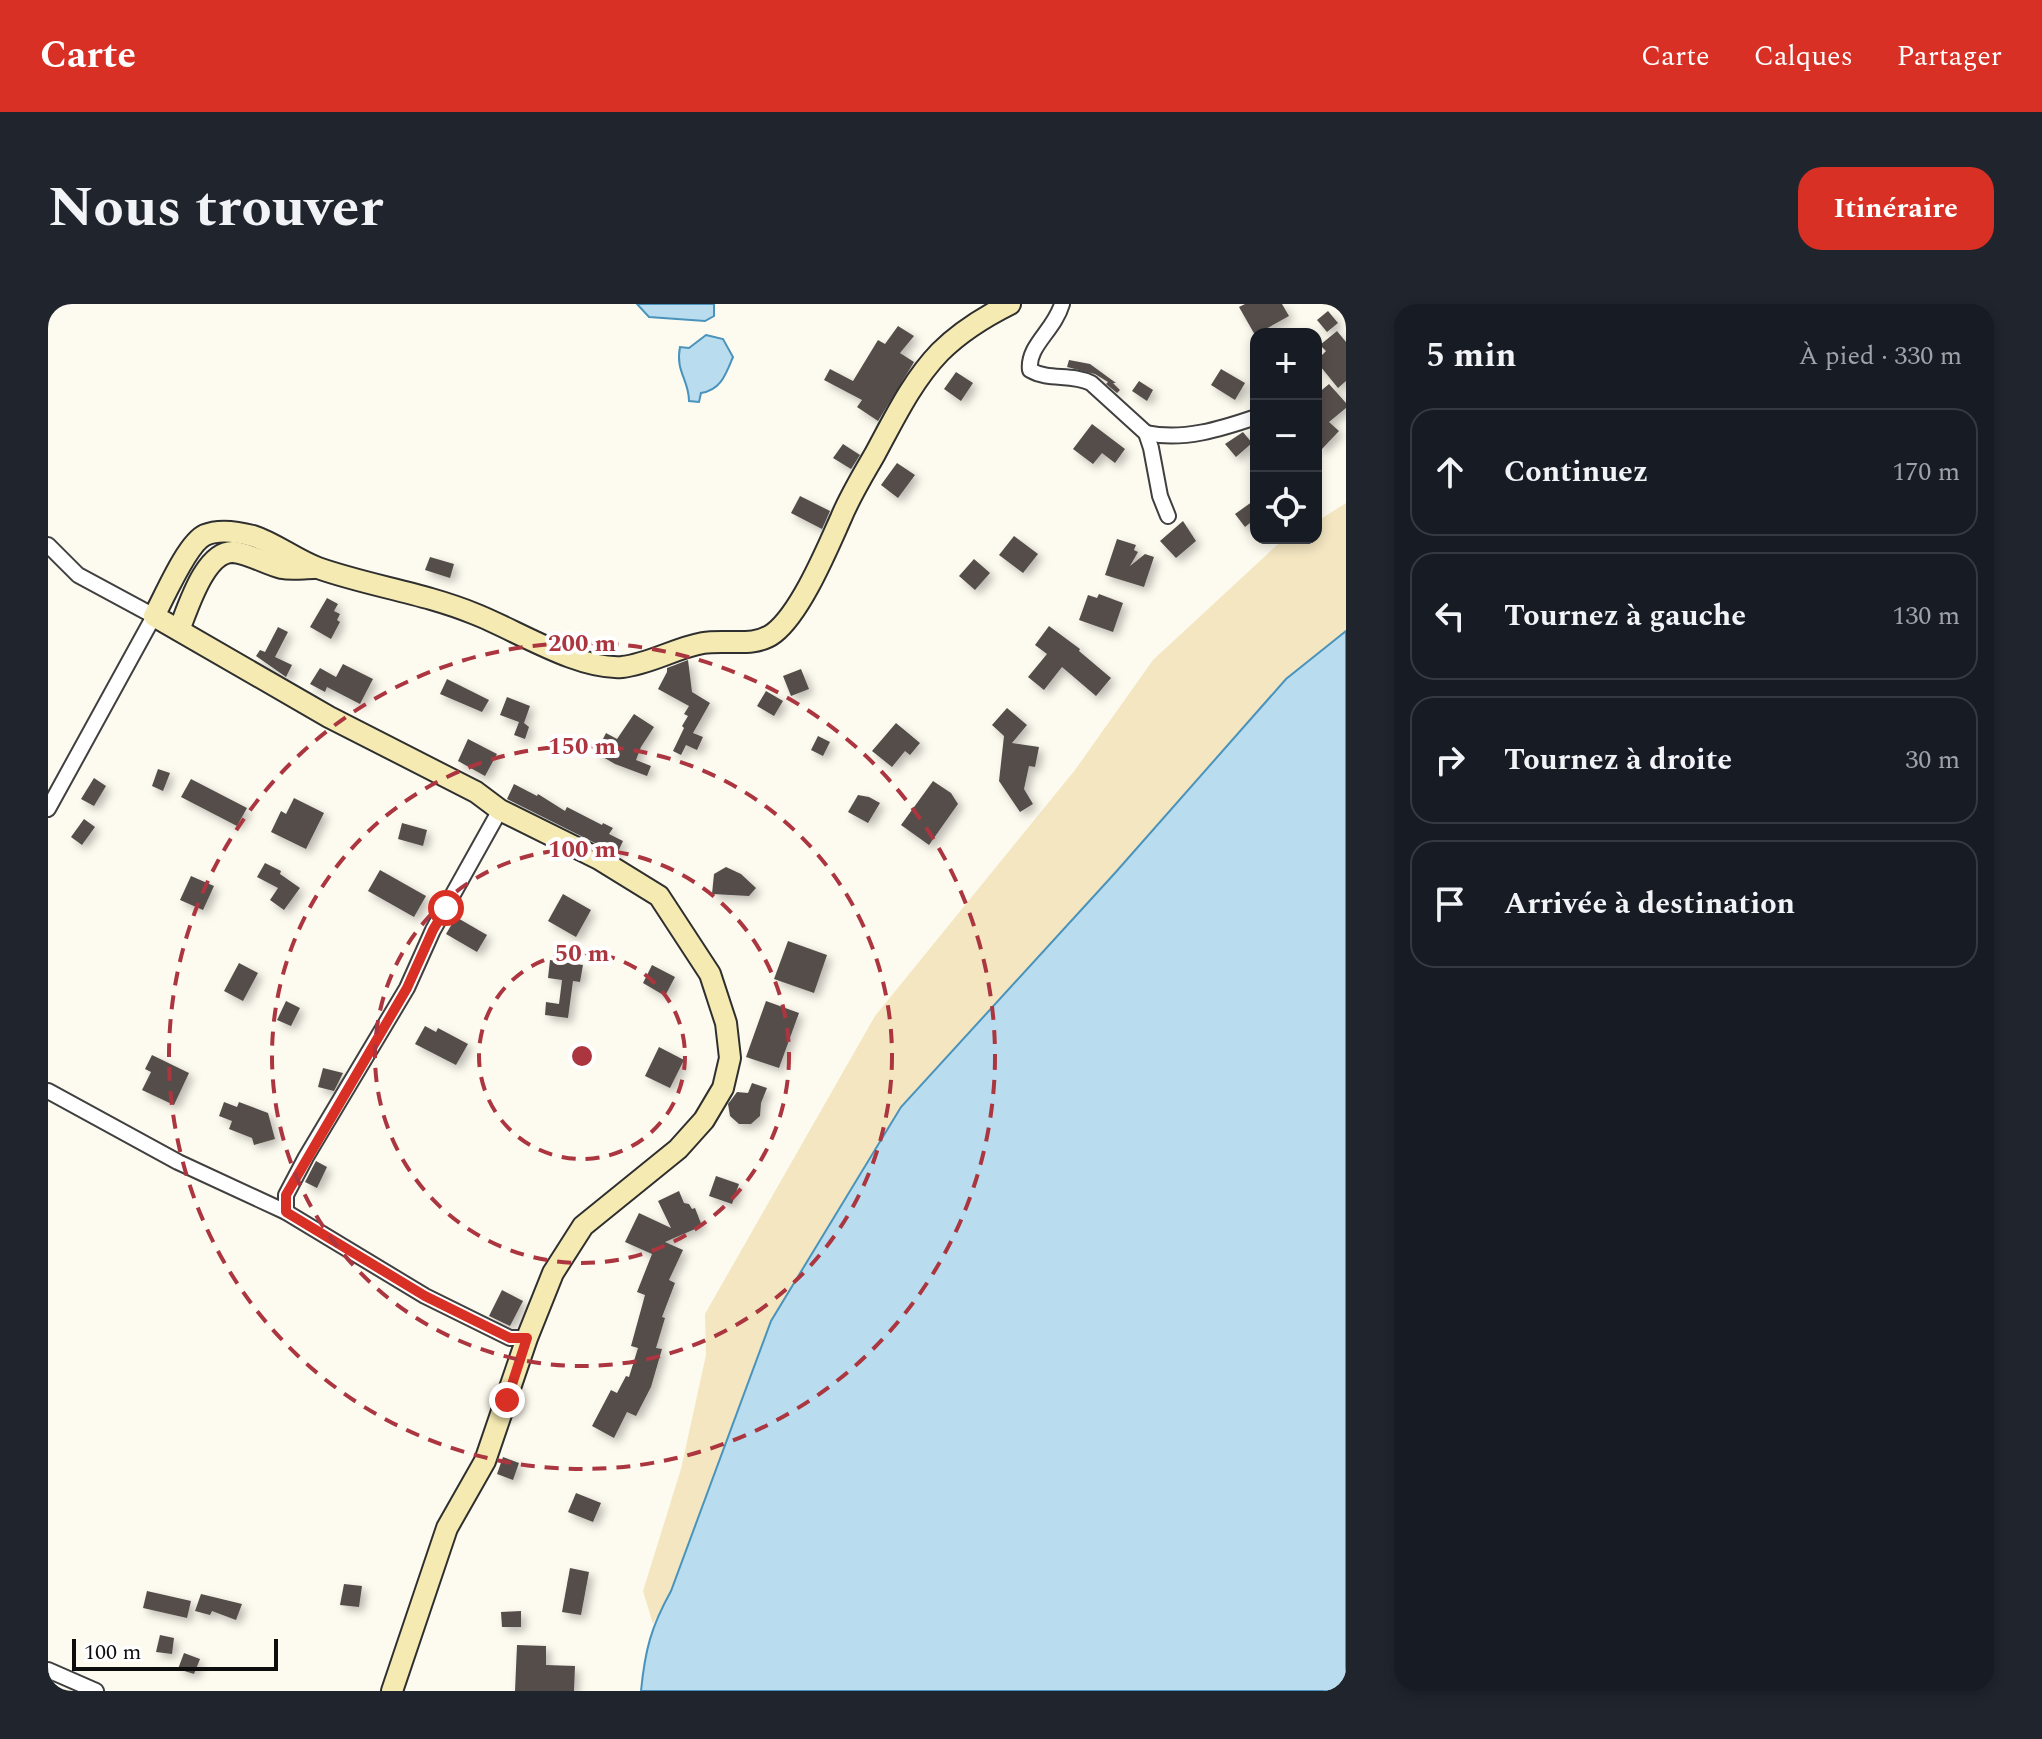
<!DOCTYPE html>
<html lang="fr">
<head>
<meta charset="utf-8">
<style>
	body { margin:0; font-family:Spectral,serif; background:#20242c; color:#f1f3f6 }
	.controls { position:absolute; right:24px; top:24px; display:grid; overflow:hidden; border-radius:16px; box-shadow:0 4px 12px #0003 }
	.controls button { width:72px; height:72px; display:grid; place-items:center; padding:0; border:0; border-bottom:2px solid #363941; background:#171b24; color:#f1f3f6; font:40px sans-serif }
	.scale { position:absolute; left:24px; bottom:20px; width:206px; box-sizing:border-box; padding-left:8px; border:4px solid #0d0d0d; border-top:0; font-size:22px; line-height:28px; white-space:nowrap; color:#0d0d0d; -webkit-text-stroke:6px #fff; paint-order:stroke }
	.stop { position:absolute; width:24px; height:24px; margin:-18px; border:6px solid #d93025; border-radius:50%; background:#fff }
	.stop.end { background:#d93025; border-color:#fff; box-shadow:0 2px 8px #0008 }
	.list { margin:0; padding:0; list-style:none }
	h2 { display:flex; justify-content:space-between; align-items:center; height:104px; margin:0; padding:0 32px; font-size:34px }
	h2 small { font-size:26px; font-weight:400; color:#9ea1a6 }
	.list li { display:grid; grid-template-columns:52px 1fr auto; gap:24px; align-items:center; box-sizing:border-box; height:128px; margin:0 16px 16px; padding:0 16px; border:2px solid #363941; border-radius:24px }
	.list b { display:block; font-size:30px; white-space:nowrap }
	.list em { font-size:26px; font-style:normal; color:#9ea1a6 }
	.icon { flex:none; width:44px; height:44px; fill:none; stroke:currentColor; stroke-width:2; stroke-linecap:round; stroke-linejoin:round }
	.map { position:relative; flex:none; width:1298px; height:1387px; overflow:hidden; border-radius:24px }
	header { display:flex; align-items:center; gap:48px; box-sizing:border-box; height:112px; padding:0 40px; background:#d93025; color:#fff }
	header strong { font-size:38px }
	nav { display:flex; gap:44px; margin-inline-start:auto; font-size:28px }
	.intro { display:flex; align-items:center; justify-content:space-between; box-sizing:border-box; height:192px; padding:0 48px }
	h1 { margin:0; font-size:56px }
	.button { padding:20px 36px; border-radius:24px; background:#d93025; color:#fff; font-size:28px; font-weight:700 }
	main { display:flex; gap:48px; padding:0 48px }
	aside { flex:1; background:#171b24; border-radius:24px; box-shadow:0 4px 12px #0003 }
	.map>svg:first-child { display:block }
</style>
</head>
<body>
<header>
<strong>Carte</strong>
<nav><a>Carte</a><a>Calques</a><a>Partager</a></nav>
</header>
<div class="intro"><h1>Nous trouver</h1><a class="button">Itinéraire</a></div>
<main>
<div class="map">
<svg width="1298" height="1387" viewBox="0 0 1298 1387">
	<defs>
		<filter id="shadow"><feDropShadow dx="4.5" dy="4.5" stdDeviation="4" flood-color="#0004"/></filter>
	</defs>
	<rect width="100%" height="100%" fill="#fdfaef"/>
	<polygon fill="#f3e6c1" points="1298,199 1298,327 1238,375 1067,569 723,1017 623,1287 605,1320 595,1287 633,1165 658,1051 657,1010 827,712 1027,466 1105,356 1229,241 1241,234 1268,234 1268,218"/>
	<g fill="#b9dcee" stroke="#4993bc" stroke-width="2">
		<polygon points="589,0 666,0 666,12 657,17 601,13"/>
		<path d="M658,31l17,4 10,18c-7,17 -12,33 -32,36l-2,9 -10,-1c0,-21 -14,-30 -9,-54l9,1z"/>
		<path d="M1298,327v1060h-705c4,-41 10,-64 30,-100l100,-270 130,-214 214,-234 171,-194z"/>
	</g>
	<g fill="#544e4a" filter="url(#shadow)">
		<polygon points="1197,0 1234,0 1241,12 1207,31 1191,3"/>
		<polygon points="1280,7 1290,19 1279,28 1269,16"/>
		<polygon points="850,22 866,32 852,49 866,58 830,117 809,103 814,96 776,76 782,65 805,77 830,36 837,40"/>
		<polygon points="1289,27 1298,38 1298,77 1290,84 1268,57 1278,47 1272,41"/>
		<polygon points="1021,56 1042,60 1068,79 1065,79 1072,86 1069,89 1058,80 1060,78 1047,70 1019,63"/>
		<polygon points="1173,65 1197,79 1187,96 1163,81"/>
		<polygon points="908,68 925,79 913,97 896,85"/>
		<polygon points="1091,77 1105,86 1099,97 1084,87"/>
		<polygon points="1281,80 1298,99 1298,104 1281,118 1291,127 1274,145 1268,138 1268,91"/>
		<polygon points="1044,120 1077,145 1067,159 1054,149 1045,160 1025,145"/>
		<polygon points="1195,128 1204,139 1188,153 1177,140"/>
		<polygon points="795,140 812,151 803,165 785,154"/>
		<polygon points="849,159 867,171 850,194 833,181"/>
		<polygon points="752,192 782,207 774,225 743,209"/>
		<polygon points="1208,195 1208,214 1197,223 1187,210"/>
		<polygon points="1135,217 1148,237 1128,254 1112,237"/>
		<polygon points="966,232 990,250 975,269 951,251"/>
		<polygon points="1069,235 1088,241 1086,246 1090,248 1082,262 1097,250 1106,253 1096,283 1057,271"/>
		<polygon points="382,253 406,260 402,274 377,266"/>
		<polygon points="926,255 942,269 927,286 911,272"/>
		<polygon points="1051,290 1075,299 1065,328 1031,316 1040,291 1049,294"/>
		<polygon points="279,294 290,300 286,307 292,310 289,316 292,318 283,335 262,323"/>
		<polygon points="1001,322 1032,345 1031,347 1063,374 1048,392 1014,363 996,386 980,373 999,350 987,341"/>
		<polygon points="230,323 240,328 227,353 244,361 238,373 208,352 212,346 217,348"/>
		<polygon points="640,356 644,388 662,399 645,429 655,433 649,446 638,441 633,451 625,447 636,424 634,422 640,412 636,410 641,402 610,385 619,368 619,364"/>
		<polygon points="295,360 325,375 312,400 279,383 277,388 262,380 272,364 288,373"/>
		<polygon points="753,365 761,385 743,392 735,372"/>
		<polygon points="399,375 441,396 434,408 392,390"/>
		<polygon points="718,387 735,397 726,412 709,402"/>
		<polygon points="459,393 482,402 476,419 481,423 477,435 466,431 471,418 452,411"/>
		<polygon points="959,404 979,421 964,439 991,443 987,463 981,462 976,485 985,500 972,508 951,477 956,432 944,421"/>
		<polygon points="586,410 606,423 593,443 588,456 603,462 599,472 567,460 548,449 558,429 569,435"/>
		<polygon points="848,419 872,439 862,451 857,447 844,463 824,447"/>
		<polygon points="770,432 782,438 775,452 763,446"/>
		<polygon points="420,435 449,450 437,472 410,457"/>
		<polygon points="110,465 122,469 115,487 104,482"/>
		<polygon points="46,474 58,482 46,502 33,495"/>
		<polygon points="143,475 199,504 189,522 133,493"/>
		<polygon points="885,477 903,489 910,500 881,541 853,521"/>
		<polygon points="466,480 489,492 490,490 517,507 519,503 554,521 555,519 565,524 561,530 575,537 569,550 459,495"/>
		<polygon points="810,491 821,493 832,499 820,519 800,508"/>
		<polygon points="246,494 276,509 258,545 223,528 233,507 238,510"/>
		<polygon points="36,515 47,523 34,541 23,533"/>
		<polygon points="354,519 379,526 375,542 350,535"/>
		<polygon points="217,559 233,567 232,570 252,584 236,606 222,596 230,584 209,573"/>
		<polygon points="678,563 693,570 708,584 701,592 664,590 666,570"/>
		<polygon points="332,566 378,592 366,613 320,587"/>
		<polygon points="143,572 166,582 155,606 132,596"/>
		<polygon points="515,590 543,606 528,633 500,617"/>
		<polygon points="408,613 439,631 429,648 398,630"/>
		<polygon points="740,637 779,651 766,689 726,675"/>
		<polygon points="502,656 535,661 532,678 525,677 520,714 497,711 498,698 511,700 514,676 500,674"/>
		<polygon points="191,659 210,669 195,697 176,687"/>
		<polygon points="604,661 627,673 617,692 595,679"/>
		<polygon points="238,697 252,704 243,722 229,716"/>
		<polygon points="718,697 751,709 731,764 698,753"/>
		<polygon points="377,722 388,728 390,724 420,740 408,761 367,740"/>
		<polygon points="611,743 636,756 622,784 597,772"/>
		<polygon points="104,751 141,769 126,801 94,786 103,768 97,765"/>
		<polygon points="275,764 295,769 286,787 270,783"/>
		<polygon points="704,779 719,784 713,799 712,812 703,820 691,820 682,812 680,800 689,788 700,789"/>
		<polygon points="176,798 189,803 191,798 220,809 227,835 206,841 204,834 181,825 184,817 171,812"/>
		<polygon points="268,857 279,863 269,884 257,878"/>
		<polygon points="668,872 691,880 684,900 661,892"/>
		<polygon points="631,887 636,899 641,900 644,905 647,904 654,922 617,938 635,946 621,976 627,979 614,1013 617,1014 608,1044 614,1045 603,1083 588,1112 579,1108 566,1134 544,1122 563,1086 569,1089 578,1072 581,1073 590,1044 583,1042 597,991 589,988 604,950 577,938 591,909 623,924 610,897"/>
		<polygon points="454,986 475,997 462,1022 441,1012"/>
		<polygon points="455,1153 471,1159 465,1176 449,1170"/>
		<polygon points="528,1189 553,1199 545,1218 520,1208"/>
		<polygon points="522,1264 541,1268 533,1311 514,1308"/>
		<polygon points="296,1280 314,1282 311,1303 292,1301"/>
		<polygon points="99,1287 143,1297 139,1314 95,1304"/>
		<polygon points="153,1290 194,1300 188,1316 164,1307 162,1311 147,1307"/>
		<polygon points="473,1307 473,1323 454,1323 453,1308"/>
		<polygon points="112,1331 126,1334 124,1350 108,1348"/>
		<polygon points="469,1341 498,1342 498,1361 527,1362 526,1387 467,1387"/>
		<polygon points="136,1349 152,1355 146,1370 130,1365"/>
	</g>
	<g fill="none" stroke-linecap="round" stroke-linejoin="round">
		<defs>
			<g id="street">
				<path d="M1014,0c-8,27 -35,42 -32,66 19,11 41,3 61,13l55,50 5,15 9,48 8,20"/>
				<path d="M1098,129c37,8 75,-4 110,-16"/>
				<polyline points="0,241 30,271 106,312 0,505"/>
				<polyline points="0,787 130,858 238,908 377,992 462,1034 479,1034"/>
				<polyline points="238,908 238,891 258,853 359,684 385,626 452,506"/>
				<polyline points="0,1366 48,1387"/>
			</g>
			<g id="secondary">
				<path d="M131,326c9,-22 26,-80 55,-78 16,2 32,12 48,16 10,2 22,0 32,0"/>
				<path d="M344,1387l55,-163 38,-67 42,-123 26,-65 30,-47 95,-77 26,-29 19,-32 7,-30 -4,-35 -16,-49 -51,-78 -60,-37 -99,-49 -24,-18 -147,-75 -175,-101c10,-18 33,-73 51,-81 14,-6 33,-3 48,1 22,7 43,24 65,32 51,18 106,25 157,46 41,16 103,56 147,53 28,-3 53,-19 81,-24 23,-4 52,5 71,-10 27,-21 53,-84 67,-115 9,-22 22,-43 34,-64 19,-35 37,-73 65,-102 19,-19 46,-36 70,-48"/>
			</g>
		</defs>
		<use href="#street" stroke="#404040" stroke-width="18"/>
		<use href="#secondary" stroke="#2f2f2f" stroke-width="24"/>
		<use href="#street" stroke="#fff" stroke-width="14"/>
		<use href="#secondary" stroke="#f5ebb2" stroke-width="20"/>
	</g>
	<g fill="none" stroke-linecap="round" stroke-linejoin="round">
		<polyline stroke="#d93025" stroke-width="10" points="398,604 385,626 359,684 238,891 238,908 377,992 462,1034 479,1034 459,1096"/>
	</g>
	<g fill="none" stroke="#ab3640" stroke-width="4" stroke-dasharray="14 10">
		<circle cx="534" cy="752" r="103"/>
		<circle cx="534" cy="752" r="207"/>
		<circle cx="534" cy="752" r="310"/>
		<circle cx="534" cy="752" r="413"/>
	</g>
	<circle cx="534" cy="752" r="12" fill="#ab3640" stroke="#fff" stroke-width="4"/>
	<g font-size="24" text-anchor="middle" font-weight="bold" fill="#ab3640" stroke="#fff" stroke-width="8" stroke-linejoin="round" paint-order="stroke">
		<text x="534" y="347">200 m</text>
		<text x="534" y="450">150 m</text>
		<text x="534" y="553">100 m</text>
		<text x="534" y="657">50 m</text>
	</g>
</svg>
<div class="controls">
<button>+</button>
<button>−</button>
<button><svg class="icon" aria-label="locate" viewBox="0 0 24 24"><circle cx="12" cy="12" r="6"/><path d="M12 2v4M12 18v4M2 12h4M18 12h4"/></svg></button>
</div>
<div class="scale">100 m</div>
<div class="stop" style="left:398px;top:604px"></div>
<div class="stop end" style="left:459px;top:1096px"></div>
</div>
<aside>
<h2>5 min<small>À pied · 330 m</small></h2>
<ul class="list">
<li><svg class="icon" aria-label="ahead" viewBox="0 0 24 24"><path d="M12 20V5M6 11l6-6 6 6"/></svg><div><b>Continuez</b></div><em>170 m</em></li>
<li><svg class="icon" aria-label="left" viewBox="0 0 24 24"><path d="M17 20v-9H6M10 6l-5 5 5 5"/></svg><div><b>Tournez à gauche</b></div><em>130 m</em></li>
<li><svg class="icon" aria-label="right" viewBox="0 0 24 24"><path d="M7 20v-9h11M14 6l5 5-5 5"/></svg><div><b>Tournez à droite</b></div><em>30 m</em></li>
<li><svg class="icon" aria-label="arrive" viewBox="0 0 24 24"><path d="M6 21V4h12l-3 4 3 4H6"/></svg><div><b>Arrivée à destination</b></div></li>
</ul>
</aside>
</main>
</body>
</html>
